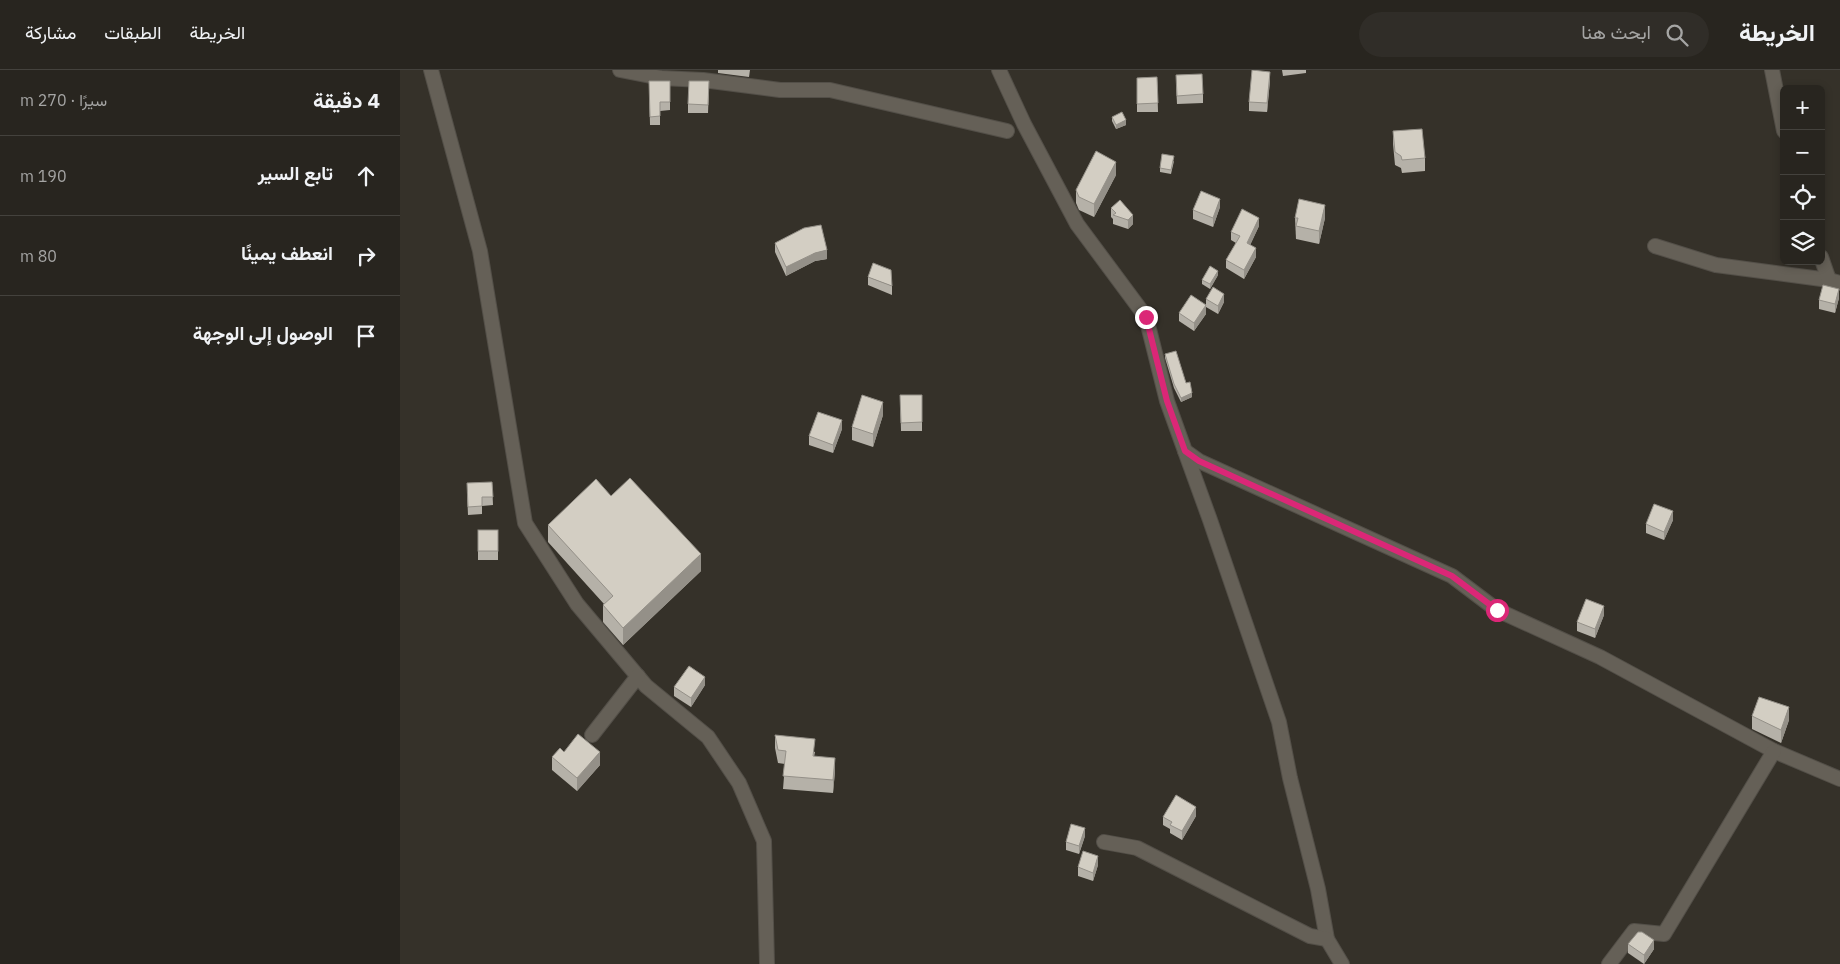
<!DOCTYPE html>
<html lang="ar">
<head>
<meta charset="utf-8">
<style>
	body { margin:0; font-family:"IBM Plex Sans",Vazirmatn,sans-serif; background:#302d28; color:#f1f3f6; direction:rtl }
	.controls { position:absolute; right:15px; top:15px; display:grid; overflow:hidden; border-radius:8px; box-shadow:0 2px 8px #0003 }
	.controls button { width:45px; height:45px; display:grid; place-items:center; padding:0; border:0; border-bottom:1px solid #44423d; background:#28251f; color:#f1f3f6; font:25px sans-serif }
	.stop { position:absolute; width:15px; height:15px; margin:-11px; border:4px solid #db2777; border-radius:50%; background:#fff }
	.stop.end { background:#db2777; border-color:#fff; box-shadow:0 1px 5px #0008 }
	.list { margin:0; padding:0; list-style:none }
	h2 { display:flex; justify-content:space-between; align-items:center; height:65px; margin:0; padding:0 20px; font-size:21px }
	h2 small { font-size:16px; font-weight:400; color:#a5a5a4 }
	.list li { display:grid; grid-template-columns:32px 1fr auto; gap:15px; align-items:center; box-sizing:border-box; height:80px; padding:0 20px; border-top:1px solid #44423d }
	.list b { display:block; font-size:19px; white-space:nowrap }
	.list em { font-size:16px; font-style:normal; color:#a5a5a4 }
	.icon { flex:none; width:28px; height:28px; fill:none; stroke:currentColor; stroke-width:2; stroke-linecap:round; stroke-linejoin:round }
	.map { position:relative; flex:none; width:1440px; height:894px; overflow:hidden; direction:ltr }
	header { display:flex; align-items:center; gap:30px; box-sizing:border-box; height:70px; padding:0 25px; background:#28251f; border-bottom:1px solid #44423d }
	header strong { font-size:24px }
	nav { display:flex; gap:28px; margin-inline-start:auto; font-size:18px }
	.search { width:350px; height:45px; background:#302d28; display:flex; align-items:center; gap:12px; box-sizing:border-box; padding:0 18px; border-radius:28px; color:#a5a5a4; font-size:19px }
	main { display:flex }
	aside { flex:1; background:#28251f }
	.map>svg:first-child { display:block }
</style>
</head>
<body>
<header>
<strong>الخريطة</strong>
<div class="search"><svg class="icon" aria-label="search" viewBox="0 0 24 24"><circle cx="10" cy="10" r="6"/><path d="M15 15l6 6"/></svg>ابحث هنا</div>
<nav><a>الخريطة</a><a>الطبقات</a><a>مشاركة</a></nav>
</header>
<main>
<div class="map">
<svg width="1440" height="894" viewBox="0 0 1440 894">
	<rect width="100%" height="100%" fill="#353129"/>
	<g fill="none" stroke-linecap="round" stroke-linejoin="round">
		<defs>
			<g id="minor">
				<polyline points="31,0 80,181 125,453 177,534 246,616 308,667 339,713 364,771 367,894"/>
				<polyline points="220,0 261,8 303,10 380,20 430,20 607,61"/>
				<polyline points="599,0 624,54 677,154 746,247 767,331 785,381 799,391 1052,506 1097,540 1200,587 1374,681 1440,709"/>
				<polyline points="1372,0 1384,61"/>
				<polyline points="1255,176 1316,195 1429,210 1440,213"/>
				<polyline points="1421,187 1429,210"/>
				<polyline points="785,381 810,450 879,652 890,708 918,819 927,869 942,894"/>
				<polyline points="192,665 238,606"/>
				<polyline points="704,772 737,778 910,866 927,869"/>
				<polyline points="1209,894 1234,861 1264,864 1374,681"/>
			</g>
		</defs>
		<use href="#minor" stroke="#534f48" stroke-width="16"/>
		<use href="#minor" stroke="#656057" stroke-width="14"/>
	</g>
	<g fill="#b5b1a8">
		<polygon points="318,0 350,0 349,7 318,3"/>
		<polygon points="882,0 906,0 906,3 883,6"/>
		<polygon points="757,7 758,42 737,42 737,8"/>
		<polygon points="870,10 867,42 849,41 849,32"/>
		<polygon points="249,11 270,11 270,40 260,41 260,55 250,55"/>
		<polygon points="776,14 803,24 803,33 777,34"/>
		<polygon points="309,20 308,43 288,43 288,34"/>
		<polygon points="712,47 726,55 716,59 712,51"/>
		<polygon points="993,61 1025,88 1025,101 1002,103 1001,98 995,95 993,74"/>
		<polygon points="774,91 771,104 760,102 760,98"/>
		<polygon points="716,105 694,147 679,140 676,133 676,120"/>
		<polygon points="820,137 813,157 793,149 793,140"/>
		<polygon points="711,138 733,154 728,159 713,154 713,149 711,147"/>
		<polygon points="895,148 925,148 919,174 896,169"/>
		<polygon points="859,156 850,175 856,187 844,209 826,198 826,190 836,173 831,170 831,162"/>
		<polygon points="375,173 427,189 415,191 386,206 375,182"/>
		<polygon points="818,205 810,219 802,214 802,210"/>
		<polygon points="468,207 492,216 492,225 468,215"/>
		<polygon points="1439,228 1435,243 1419,239 1419,230"/>
		<polygon points="806,229 824,232 818,244 806,237 806,244 794,261 779,251 779,243 806,235"/>
		<polygon points="765,284 792,327 781,332 774,318 765,288"/>
		<polygon points="500,325 522,325 522,361 501,361"/>
		<polygon points="483,345 473,377 452,370 452,357"/>
		<polygon points="442,359 433,383 409,375 409,366"/>
		<polygon points="92,412 93,435 82,436 82,444 68,445 67,422"/>
		<polygon points="211,426 301,501 223,575 203,552 203,535 204,534 148,472 148,455"/>
		<polygon points="1273,450 1264,470 1246,463 1246,454"/>
		<rect x="78" y="460" width="20" height="30"/>
		<polygon points="1204,545 1195,568 1177,561 1177,552"/>
		<polygon points="305,615 291,637 274,626 274,617"/>
		<polygon points="1352,646 1389,650 1381,673 1352,659"/>
		<polygon points="375,665 415,682 414,687 435,701 433,723 383,719 385,694 378,693 375,678"/>
		<polygon points="164,682 200,695 177,721 152,700 152,687"/>
		<polygon points="796,746 782,770 770,763 770,759 763,755 763,747"/>
		<polygon points="685,766 679,784 666,780 666,772"/>
		<polygon points="698,795 693,811 678,806 678,797"/>
		<polygon points="1228,874 1254,879 1244,894 1228,883"/>
	</g>
	<g fill="#949088">
		<polygon points="870,2 870,10 867,42 867,33"/>
		<polygon points="726,50 726,55 716,59 716,55"/>
		<polygon points="716,92 716,105 694,147 694,134"/>
		<polygon points="820,129 820,137 813,157 813,148"/>
		<polygon points="925,135 925,148 919,174 919,161"/>
		<polygon points="733,145 733,154 728,159 728,150"/>
		<polygon points="859,148 859,156 847,182 847,173"/>
		<polygon points="856,178 856,187 844,209 844,200"/>
		<polygon points="427,180 427,189 415,191 386,206 386,197 415,183"/>
		<polygon points="818,201 818,205 810,219 810,214"/>
		<polygon points="1439,219 1439,228 1435,243 1435,234"/>
		<polygon points="824,224 824,232 818,244 818,236"/>
		<polygon points="806,235 806,244 794,261 794,253"/>
		<polygon points="792,323 792,327 781,332 781,328"/>
		<polygon points="483,332 483,345 473,377 473,364"/>
		<polygon points="442,350 442,359 433,383 433,375"/>
		<polygon points="1273,441 1273,450 1264,470 1264,462"/>
		<polygon points="301,484 301,501 223,575 223,558"/>
		<polygon points="1204,536 1204,545 1195,568 1195,559"/>
		<polygon points="305,607 305,615 291,637 291,628"/>
		<polygon points="1389,637 1389,650 1381,673 1381,660"/>
		<polygon points="200,682 200,695 177,721 177,708"/>
		<polygon points="435,688 435,701 433,723 433,710"/>
		<polygon points="796,737 796,746 782,770 782,761"/>
		<polygon points="685,758 685,766 679,784 679,776"/>
		<polygon points="698,786 698,795 693,811 693,803"/>
		<polygon points="1254,870 1254,879 1244,894 1244,885"/>
	</g>
	<g fill="#d3cec3" stroke="#949088">
		<polygon points="852,0 870,2 867,33 849,32"/>
		<polygon points="802,4 803,24 777,26 776,5"/>
		<polygon points="757,7 758,33 737,34 737,8"/>
		<polygon points="249,11 270,11 270,32 260,32 260,46 250,47"/>
		<polygon points="289,11 309,11 308,35 288,34"/>
		<polygon points="722,42 726,50 716,55 712,47"/>
		<polygon points="1022,59 1025,88 1002,90 1001,86 995,82 993,61"/>
		<polygon points="696,81 716,92 694,134 679,127 676,120"/>
		<polygon points="762,84 774,86 771,100 760,98"/>
		<polygon points="801,121 820,129 813,148 793,140"/>
		<polygon points="899,129 925,135 919,161 896,156 898,148 895,148"/>
		<polygon points="720,130 733,145 728,150 713,145 716,143 711,138"/>
		<polygon points="842,139 859,148 847,173 856,178 844,200 826,190 840,166 831,162"/>
		<polygon points="421,155 427,180 415,183 386,197 375,173 404,158"/>
		<polygon points="473,193 491,200 492,216 468,207"/>
		<polygon points="810,196 818,201 810,214 802,210"/>
		<polygon points="1423,215 1439,219 1435,234 1419,230"/>
		<polygon points="813,217 824,224 818,236 806,229"/>
		<polygon points="791,225 806,235 794,253 779,243"/>
		<polygon points="776,281 786,313 790,312 792,323 781,328 774,314 765,284"/>
		<polygon points="462,325 483,332 473,364 452,357"/>
		<polygon points="500,325 522,325 522,352 501,353"/>
		<polygon points="418,342 442,350 433,375 409,366"/>
		<polygon points="230,408 301,484 223,558 203,535 213,526 148,455 196,409 211,426"/>
		<polygon points="92,412 93,427 82,427 82,436 68,437 67,413"/>
		<polygon points="1254,434 1273,441 1264,462 1246,454"/>
		<rect x="78" y="460" width="20" height="21"/>
		<polygon points="1186,529 1204,536 1195,559 1177,552"/>
		<polygon points="289,596 305,607 291,628 274,617"/>
		<polygon points="1359,627 1389,637 1381,660 1352,646"/>
		<polygon points="178,664 200,682 177,708 152,687 160,678 164,682"/>
		<polygon points="375,665 415,669 413,686 435,688 433,710 383,706 386,681 378,680"/>
		<polygon points="776,725 796,737 782,761 770,755 772,752 763,747"/>
		<polygon points="671,754 685,758 679,776 666,772"/>
		<polygon points="683,781 698,786 693,803 678,797"/>
		<polygon points="1238,862 1242,862 1254,870 1244,885 1228,874"/>
	</g>
	<g fill="none" stroke-linecap="round" stroke-linejoin="round">
		<polyline stroke="#db2777" stroke-width="6" points="746,247 767,331 785,381 799,391 1052,506 1097,540"/>
	</g>
</svg>
<div class="controls">
<button>+</button>
<button>−</button>
<button><svg class="icon" aria-label="locate" viewBox="0 0 24 24"><circle cx="12" cy="12" r="6"/><path d="M12 2v4M12 18v4M2 12h4M18 12h4"/></svg></button>
<button><svg class="icon" aria-label="layers" viewBox="0 0 24 24"><path d="M12 4l9 5-9 5-9-5zM3 14l9 5 9-5"/></svg></button>
</div>
<div class="stop" style="left:1097px;top:540px"></div>
<div class="stop end" style="left:746px;top:247px"></div>
</div>
<aside>
<h2>4 دقيقة<small>سيرًا · 270 m</small></h2>
<ul class="list">
<li><svg class="icon" aria-label="ahead" viewBox="0 0 24 24"><path d="M12 20V5M6 11l6-6 6 6"/></svg><div><b>تابع السير</b></div><em>190 m</em></li>
<li><svg class="icon" aria-label="right" viewBox="0 0 24 24"><path d="M7 20v-9h11M14 6l5 5-5 5"/></svg><div><b>انعطف يمينًا</b></div><em>80 m</em></li>
<li><svg class="icon" aria-label="arrive" viewBox="0 0 24 24"><path d="M6 21V4h12l-3 4 3 4H6"/></svg><div><b>الوصول إلى الوجهة</b></div></li>
</ul>
</aside>
</main>
</body>
</html>
